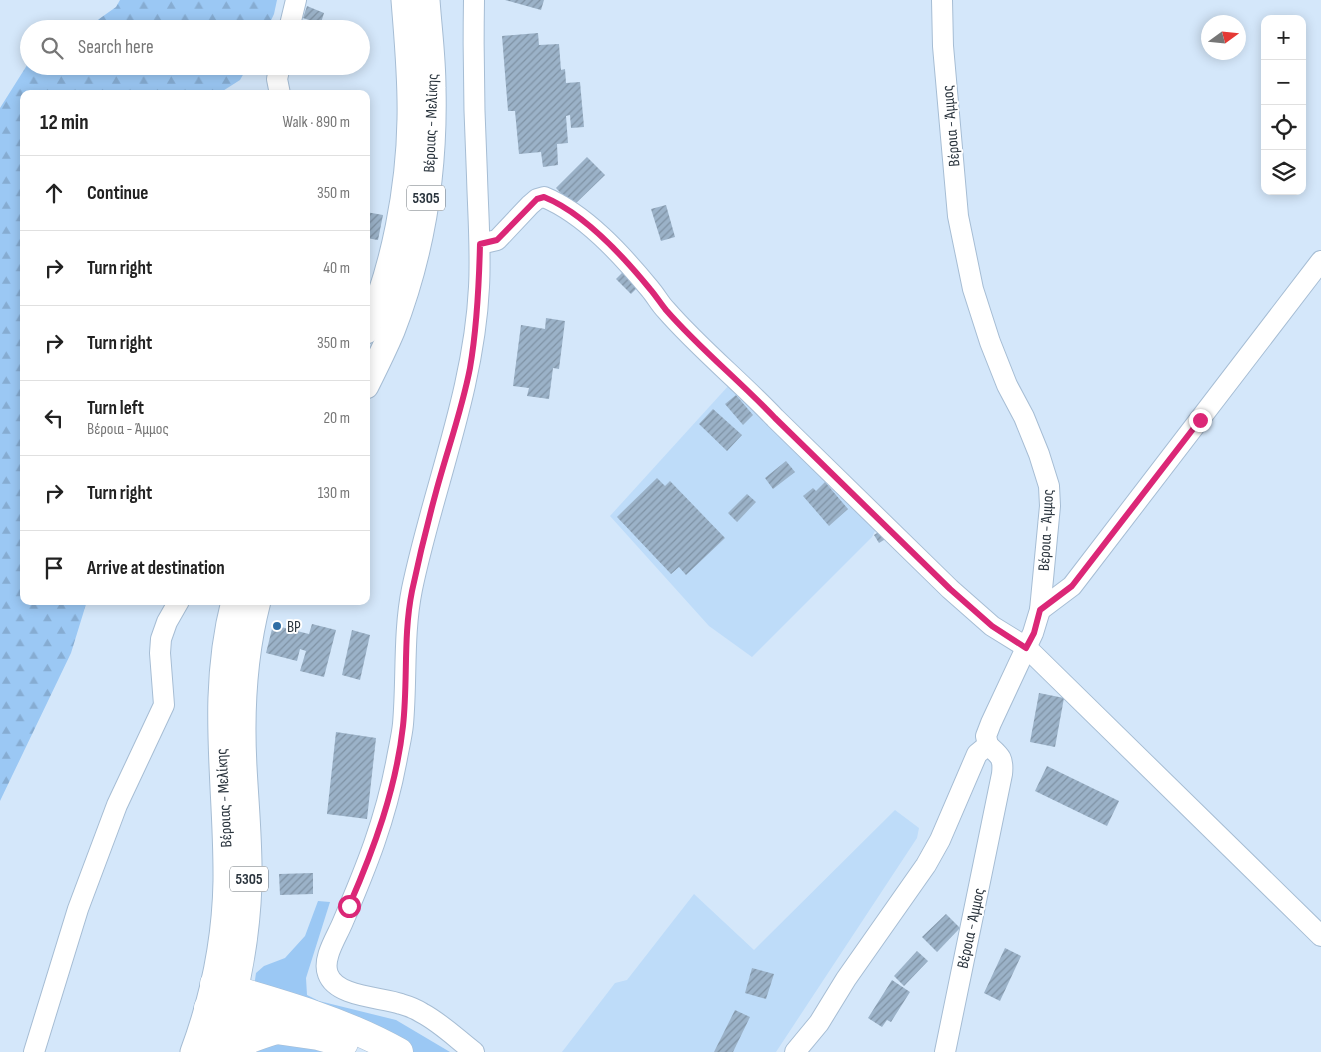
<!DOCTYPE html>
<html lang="en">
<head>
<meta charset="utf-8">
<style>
	body { margin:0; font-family:"Sofia Sans Condensed",sans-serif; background:#f6f6f6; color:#222 }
	.controls { position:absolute; right:15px; top:15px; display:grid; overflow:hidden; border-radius:10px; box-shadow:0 2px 12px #0003 }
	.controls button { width:45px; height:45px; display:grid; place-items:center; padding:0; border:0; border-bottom:1px solid #e0e0e0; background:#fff; color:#222; font:25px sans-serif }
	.compass { position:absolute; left:1201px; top:15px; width:45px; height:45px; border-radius:50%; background:#fff; box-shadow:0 2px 12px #0003; rotate:75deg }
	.stop { position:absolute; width:15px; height:15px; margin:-11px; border:4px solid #db2777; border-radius:50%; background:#fff }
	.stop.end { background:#db2777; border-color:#fff; box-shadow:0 1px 5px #0008 }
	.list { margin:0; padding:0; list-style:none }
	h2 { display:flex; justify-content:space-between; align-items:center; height:65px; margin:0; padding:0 20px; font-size:21px }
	h2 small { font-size:16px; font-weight:400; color:#767676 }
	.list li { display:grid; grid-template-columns:32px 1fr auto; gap:15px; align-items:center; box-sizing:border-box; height:75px; padding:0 20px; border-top:1px solid #e0e0e0 }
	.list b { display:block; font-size:19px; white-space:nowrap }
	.list p { margin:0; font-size:16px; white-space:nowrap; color:#767676 }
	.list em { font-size:16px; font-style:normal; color:#767676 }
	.icon { flex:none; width:28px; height:28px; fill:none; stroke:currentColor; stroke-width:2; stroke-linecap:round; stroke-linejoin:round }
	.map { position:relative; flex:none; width:1321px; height:1052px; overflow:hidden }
	.search { position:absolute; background:#fff; box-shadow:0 2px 12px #0003; left:20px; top:20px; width:350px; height:55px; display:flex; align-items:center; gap:12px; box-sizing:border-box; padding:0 18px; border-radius:28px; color:#767676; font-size:19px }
	.panel { position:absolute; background:#fff; box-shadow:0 2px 12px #0003; left:20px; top:90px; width:350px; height:515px; border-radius:10px }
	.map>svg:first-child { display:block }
</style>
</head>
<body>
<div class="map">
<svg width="1321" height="1052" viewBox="0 0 1321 1052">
	<defs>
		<pattern id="forest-firs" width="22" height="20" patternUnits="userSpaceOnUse" patternTransform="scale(1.25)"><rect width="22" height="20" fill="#9bc8f4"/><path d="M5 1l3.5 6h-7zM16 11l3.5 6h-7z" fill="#86acd2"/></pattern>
		<pattern id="building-hatch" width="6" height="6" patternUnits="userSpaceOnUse" patternTransform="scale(1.25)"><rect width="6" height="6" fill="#9bb2c8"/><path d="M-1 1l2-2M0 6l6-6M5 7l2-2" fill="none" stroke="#7f92a4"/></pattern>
	</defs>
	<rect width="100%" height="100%" fill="#d4e7fa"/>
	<g fill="#bedcf9">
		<polygon points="730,384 877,527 872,537 752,657 709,626 610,516"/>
		<polygon points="895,810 919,828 917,838 776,1052 562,1052 615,983 627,980 694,894 754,950"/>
	</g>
	<g fill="#9bc8f4">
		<polygon points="318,901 330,902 306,978 307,995 319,1001 396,1020 450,1052 411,1052 254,987 256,973 264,966 285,958 305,936"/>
		<polygon points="277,1040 346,1052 244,1052"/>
	</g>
	<g fill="url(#forest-firs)">
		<polygon points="120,0 277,0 274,14 267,29 68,29 92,24 116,7"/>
		<polygon points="29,62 29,66 248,66 240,80 218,94 24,94 24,601 87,601 71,653 0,801 0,108"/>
	</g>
	<g fill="url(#building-hatch)">
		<polygon points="505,0 544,0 541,10"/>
		<polygon points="307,6 324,13 319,29 307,28 309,20 303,18"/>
		<polygon points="538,33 539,45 559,44 561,70 565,69 566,83 580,82 584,127 571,128 570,115 566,116 568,143 557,144 558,165 543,167 541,152 519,154 515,111 508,111 502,36"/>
		<polygon points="587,157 605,175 573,206 556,188"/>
		<polygon points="666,205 675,237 661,241 651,209"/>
		<polygon points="366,212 383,215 378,240 366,238"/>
		<polygon points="624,271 640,285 631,294 616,279"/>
		<polygon points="546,318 565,321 559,369 553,368 549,399 527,396 529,388 513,386 521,325 545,329"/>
		<polygon points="736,395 753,415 743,425 725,404"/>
		<polygon points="713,409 742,435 727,451 699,424"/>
		<polygon points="786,461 795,472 773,489 765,478"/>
		<polygon points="657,478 665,486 670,481 725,538 686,575 679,567 671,574 617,517"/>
		<polygon points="825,482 848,509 829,526 803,496 813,488 816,491"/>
		<polygon points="747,494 756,502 737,522 728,513"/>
		<polygon points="882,530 887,538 879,543 874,535"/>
		<polygon points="312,624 336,630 324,677 300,671 306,651 300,649 297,661 266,653 273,625 309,634"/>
		<polygon points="352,630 370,635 360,680 342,675"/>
		<polygon points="1039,693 1064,698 1055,747 1030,742"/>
		<polygon points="336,732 376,738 367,819 327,814"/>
		<polygon points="1047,766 1119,801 1107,826 1035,791"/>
		<polygon points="313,873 313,894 280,895 279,874"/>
		<polygon points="946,914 960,928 937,952 922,937"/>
		<polygon points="1005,948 1021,956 1000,1001 984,993"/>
		<polygon points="917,951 928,961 904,986 894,976"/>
		<polygon points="752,968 774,974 766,999 745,993"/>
		<polygon points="892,980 910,992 891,1022 887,1020 882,1027 868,1018"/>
		<polygon points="735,1010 750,1017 733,1052 714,1052"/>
	</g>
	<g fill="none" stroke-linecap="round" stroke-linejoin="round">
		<defs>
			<g id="minor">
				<path d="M942,0l1,46 15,170 15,73 17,53 17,43 17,32 15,37 10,32 1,20 -10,104 -7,23 -42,90 -5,13 2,9c11,10 16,12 14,29l-57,278"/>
				<polyline points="289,29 296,0"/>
				<polyline points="280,94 277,79 280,66"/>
				<path d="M480,244l17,-4 33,-35 7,-6 7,-2c41,17 78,58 106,92 6,7 10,15 16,21 34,39 74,71 109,108l175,171 42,37 34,21 295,289"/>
				<polyline points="1040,610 1072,586 1321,261"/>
				<polyline points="34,1052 78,909 117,805 164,705 160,653 161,639 167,622 179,601"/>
				<path d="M474,1052c-17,-13 -33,-29 -52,-39 -6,-4 -14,-7 -21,-9 -20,-7 -65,-7 -73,-30 -6,-15 8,-36 14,-50 24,-56 44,-105 55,-166 2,-11 5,-23 6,-34 4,-45 0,-90 9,-135 21,-101 62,-198 67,-302 2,-37 -1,-74 -2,-111 -3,-59 -4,-117 -3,-176"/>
				<polyline points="795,1052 819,1023 846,979 926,865 940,840 977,754 988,745"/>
			</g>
			<g id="major">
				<path d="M366,331c28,-62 43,-144 44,-212 1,-40 -3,-80 -6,-119"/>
				<path d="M366,386c9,-18 18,-36 26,-55 30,-77 43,-161 41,-243 0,-30 -4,-59 -6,-88"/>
				<path d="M193,1052c20,-54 32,-113 33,-171 1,-97 -17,-183 8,-280"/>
				<path d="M218,1052c18,-54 29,-111 31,-167 1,-40 -3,-79 -5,-118 -3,-56 0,-112 14,-166"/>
			</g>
			<g id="highway">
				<path d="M214,984c63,18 128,36 185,68"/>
				<polyline points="208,1008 230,1013 276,1030 318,1036 344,1043"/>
				<path d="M230,1052c13,-12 30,-17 46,-22"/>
			</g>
		</defs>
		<use href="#minor" stroke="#a6bdd4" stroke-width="22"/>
		<use href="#major" stroke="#a6bdd4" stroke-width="27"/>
		<use href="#highway" stroke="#a6bdd4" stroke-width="29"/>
		<use href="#minor" stroke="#fff" stroke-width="20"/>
		<use href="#major" stroke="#fff" stroke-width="25"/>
		<use href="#highway" stroke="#fff" stroke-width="28"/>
	</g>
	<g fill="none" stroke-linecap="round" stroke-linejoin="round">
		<path stroke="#db2777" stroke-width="6" d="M349,906c25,-57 47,-117 54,-180 5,-45 0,-90 9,-135 7,-33 15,-66 24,-99 11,-41 26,-82 34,-124 7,-41 9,-82 10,-124l17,-4 40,-41 7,-2c40,16 79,59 106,92 6,7 11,15 16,21 34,39 74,71 109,108l175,171 42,37 34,22 8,-15 6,-23 32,-24 128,-166"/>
	</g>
	<circle fill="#306ea5" stroke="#fff" stroke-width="2" cx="277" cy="626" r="5"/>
	<g text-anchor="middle" stroke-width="4" stroke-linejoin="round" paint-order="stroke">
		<g fill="#fff" stroke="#6b7278" stroke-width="1">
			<rect x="407" y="185.5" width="38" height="25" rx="4"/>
			<rect x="230" y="866.5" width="38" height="25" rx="4"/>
		</g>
		<g font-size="15" font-weight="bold" fill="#2b353e">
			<text x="426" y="203">5305</text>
			<text x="249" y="884">5305</text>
		</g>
		<g font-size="16" fill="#2b353e" stroke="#fff">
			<text transform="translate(430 123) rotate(-88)" y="6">Βέροιας - Μελίκης</text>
			<text transform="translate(950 126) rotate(-95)" y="6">Βέροια - Άμμος</text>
			<text transform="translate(1045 530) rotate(-87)" y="6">Βέροια - Άμμος</text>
			<text transform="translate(223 798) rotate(-93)" y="6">Βέροιας - Μελίκης</text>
			<text transform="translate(970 928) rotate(-78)" y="6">Βέροια - Άμμος</text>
		</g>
		<g font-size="16" fill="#2b353e" stroke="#fff" text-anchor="start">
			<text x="287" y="632">BP</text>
		</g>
	</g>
</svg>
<div class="controls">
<button>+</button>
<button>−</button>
<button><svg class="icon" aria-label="locate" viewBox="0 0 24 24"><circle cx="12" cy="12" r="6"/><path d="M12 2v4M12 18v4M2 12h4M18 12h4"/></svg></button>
<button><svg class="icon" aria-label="layers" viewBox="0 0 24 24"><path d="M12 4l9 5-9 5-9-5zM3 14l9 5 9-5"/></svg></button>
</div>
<svg class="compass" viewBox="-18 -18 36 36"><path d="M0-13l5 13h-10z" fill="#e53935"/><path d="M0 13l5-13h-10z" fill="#767676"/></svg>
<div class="stop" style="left:349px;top:906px"></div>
<div class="stop end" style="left:1200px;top:420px"></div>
<div class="search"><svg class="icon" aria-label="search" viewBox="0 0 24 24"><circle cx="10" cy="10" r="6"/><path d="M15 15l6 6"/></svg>Search here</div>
<section class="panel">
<h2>12 min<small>Walk · 890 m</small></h2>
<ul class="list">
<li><svg class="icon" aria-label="ahead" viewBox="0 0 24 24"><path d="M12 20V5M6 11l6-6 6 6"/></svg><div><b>Continue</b></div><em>350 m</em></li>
<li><svg class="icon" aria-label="right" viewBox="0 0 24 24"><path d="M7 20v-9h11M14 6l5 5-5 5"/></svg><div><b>Turn right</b></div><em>40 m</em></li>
<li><svg class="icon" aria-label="right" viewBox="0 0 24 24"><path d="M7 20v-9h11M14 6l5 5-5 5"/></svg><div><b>Turn right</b></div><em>350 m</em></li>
<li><svg class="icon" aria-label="left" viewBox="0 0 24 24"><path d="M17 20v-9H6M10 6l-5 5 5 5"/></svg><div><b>Turn left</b><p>Βέροια - Άμμος</p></div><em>20 m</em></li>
<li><svg class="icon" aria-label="right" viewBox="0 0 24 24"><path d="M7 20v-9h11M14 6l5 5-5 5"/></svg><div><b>Turn right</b></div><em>130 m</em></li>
<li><svg class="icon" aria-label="arrive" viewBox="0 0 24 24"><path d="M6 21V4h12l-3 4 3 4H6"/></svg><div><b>Arrive at destination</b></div></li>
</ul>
</section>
</div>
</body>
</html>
